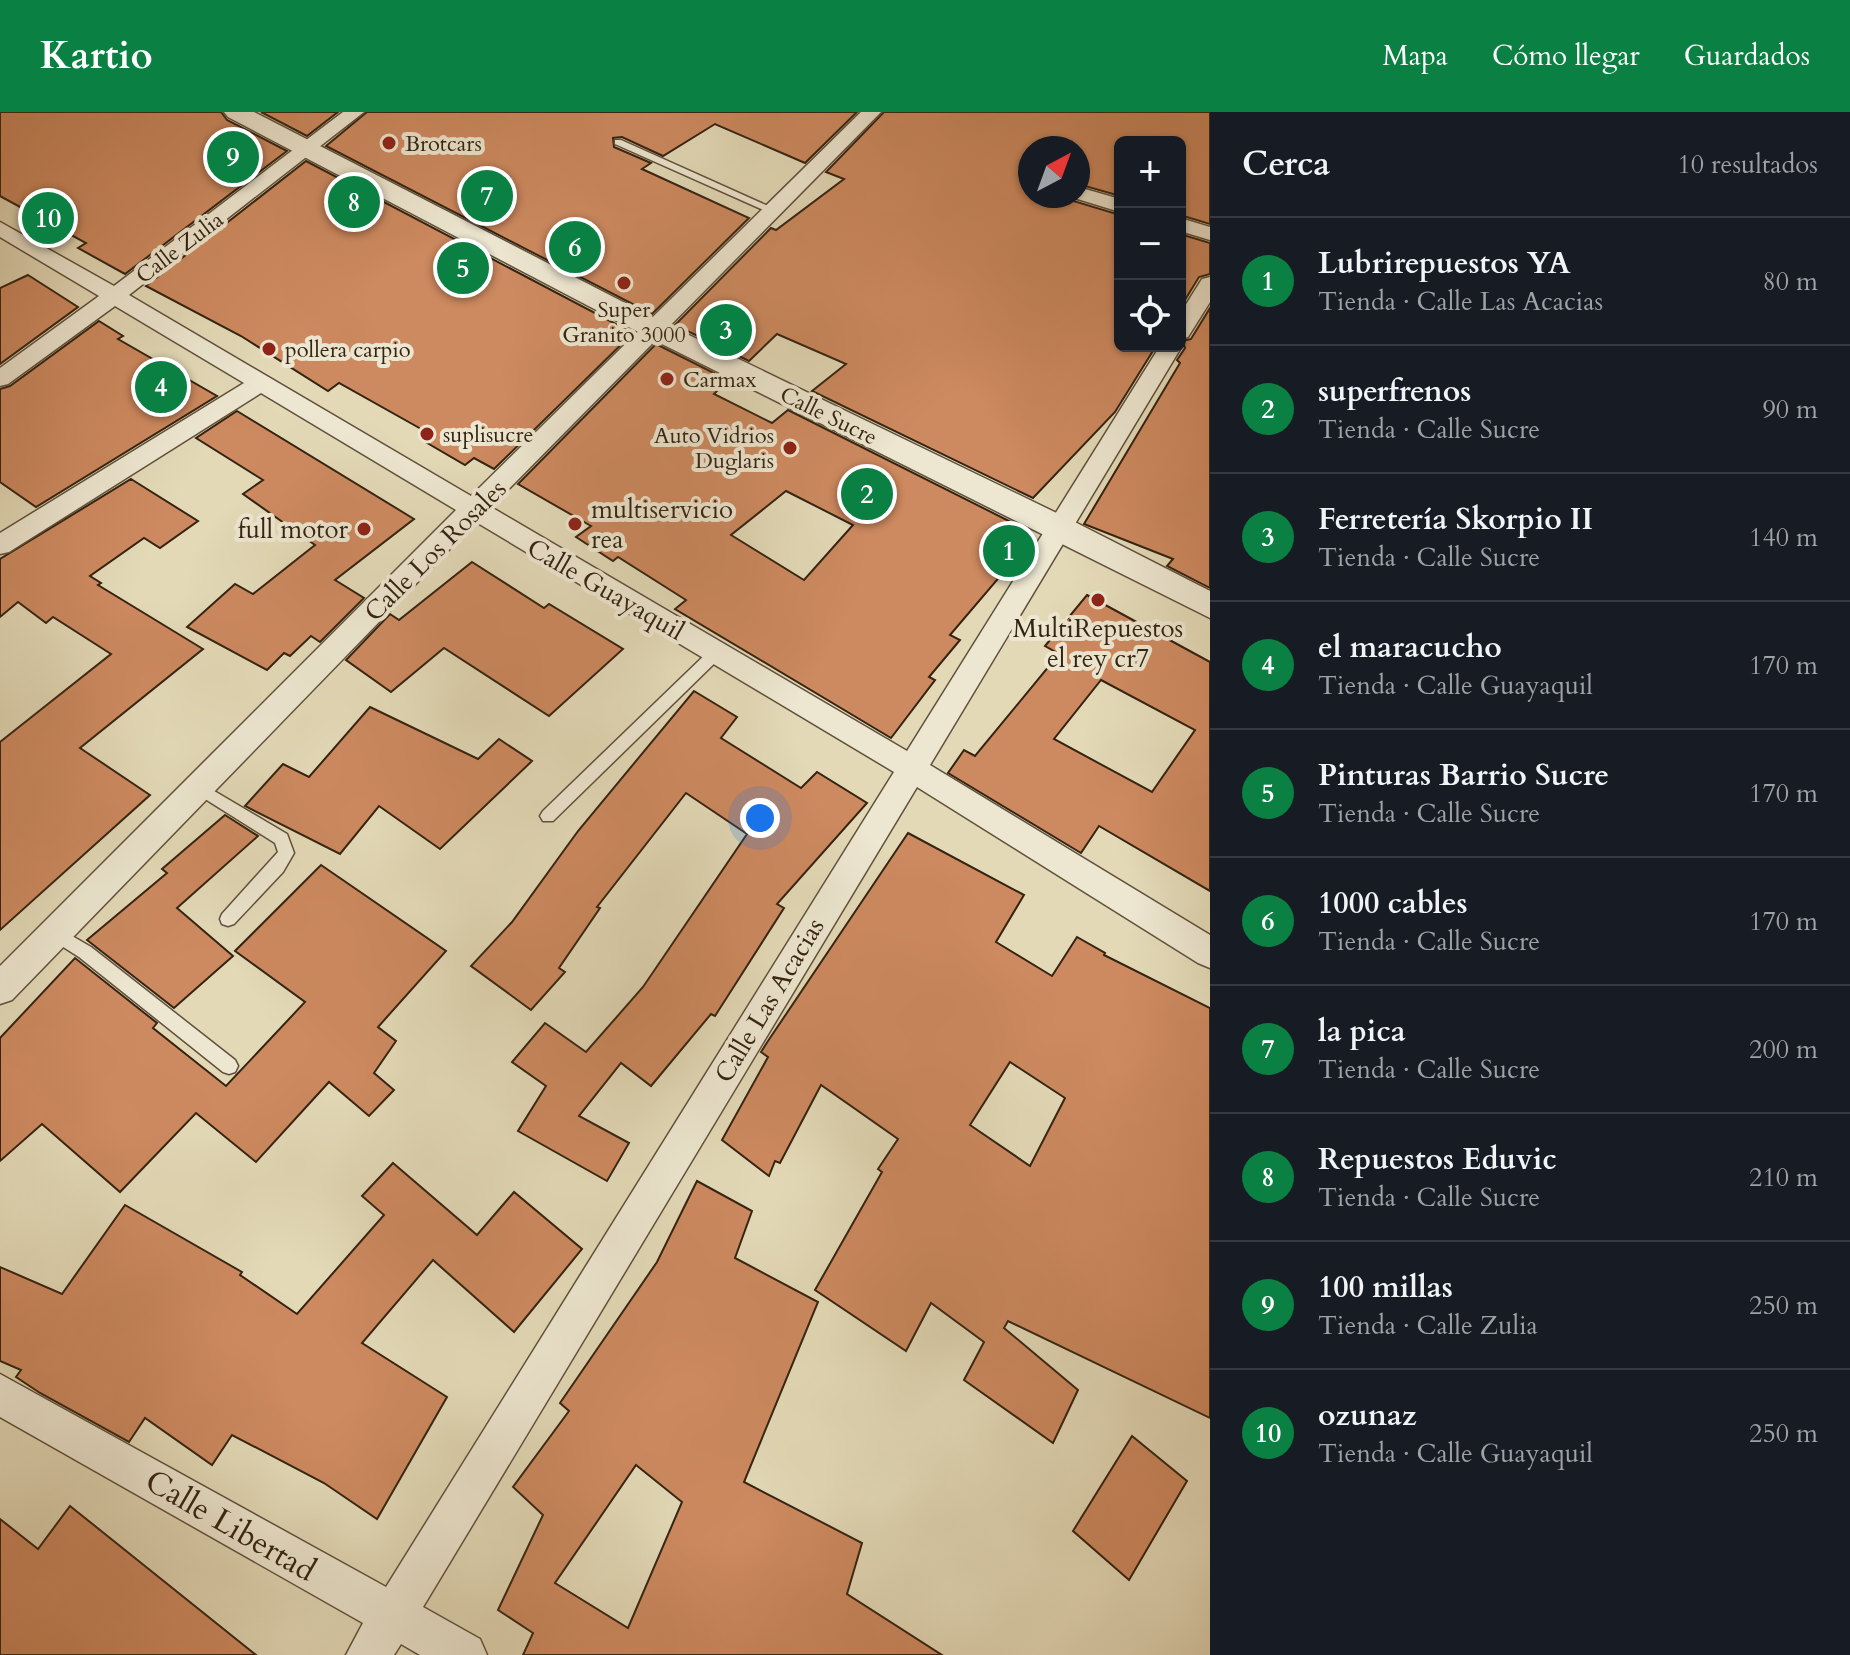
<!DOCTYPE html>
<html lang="es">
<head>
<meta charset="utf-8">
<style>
	body { margin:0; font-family:Cardo,serif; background:#20242c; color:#f1f3f6 }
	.controls { position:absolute; right:24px; top:24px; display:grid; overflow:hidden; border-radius:12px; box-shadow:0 2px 6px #0004 }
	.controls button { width:72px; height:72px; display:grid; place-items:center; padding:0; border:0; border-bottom:2px solid #363941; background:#171b24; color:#f1f3f6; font:40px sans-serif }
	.compass { position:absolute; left:1018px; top:24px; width:72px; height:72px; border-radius:50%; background:#171b24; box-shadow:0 2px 6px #0004; rotate:41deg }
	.you { position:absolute; left:760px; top:706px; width:28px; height:28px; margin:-20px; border:6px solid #fff; border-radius:50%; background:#1a73e8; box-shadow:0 0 0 12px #1a73e833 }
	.badge { display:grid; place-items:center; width:52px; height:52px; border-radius:50%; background:#0b8043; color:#fff; font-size:26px; font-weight:700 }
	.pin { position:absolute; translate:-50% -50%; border:4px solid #fff; box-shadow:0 2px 8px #0006 }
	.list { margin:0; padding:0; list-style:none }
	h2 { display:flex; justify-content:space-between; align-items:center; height:104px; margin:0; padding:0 32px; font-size:34px }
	h2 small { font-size:26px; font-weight:400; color:#9ea1a6 }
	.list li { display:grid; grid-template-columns:52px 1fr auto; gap:24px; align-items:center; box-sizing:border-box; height:128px; padding:0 32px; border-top:2px solid #363941 }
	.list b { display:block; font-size:30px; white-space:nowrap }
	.list p { margin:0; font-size:26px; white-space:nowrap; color:#9ea1a6 }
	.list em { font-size:26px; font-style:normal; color:#9ea1a6 }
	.icon { flex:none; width:44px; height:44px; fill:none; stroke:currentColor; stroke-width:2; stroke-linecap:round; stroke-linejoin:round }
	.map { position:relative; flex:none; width:1210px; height:1543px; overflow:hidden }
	header { display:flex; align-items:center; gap:48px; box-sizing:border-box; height:112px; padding:0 40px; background:#0b8043; color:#fff }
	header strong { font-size:38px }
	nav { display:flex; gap:44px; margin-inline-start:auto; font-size:28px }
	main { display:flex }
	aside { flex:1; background:#171b24 }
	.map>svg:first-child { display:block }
</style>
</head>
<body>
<header>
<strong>Kartio</strong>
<nav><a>Mapa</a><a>Cómo llegar</a><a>Guardados</a></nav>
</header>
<main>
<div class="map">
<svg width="1210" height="1543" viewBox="0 0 1210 1543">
	<rect width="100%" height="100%" fill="#e3d9b7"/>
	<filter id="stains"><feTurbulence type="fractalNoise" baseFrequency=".0025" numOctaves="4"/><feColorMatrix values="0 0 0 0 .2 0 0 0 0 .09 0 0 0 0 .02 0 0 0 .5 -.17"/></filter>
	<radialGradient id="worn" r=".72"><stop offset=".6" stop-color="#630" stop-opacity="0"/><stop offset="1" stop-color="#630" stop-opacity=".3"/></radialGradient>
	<g fill="#cd895f" stroke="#342312" stroke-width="2" fill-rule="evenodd">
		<polygon points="0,0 221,0 227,8 287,39 125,162 78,136 86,131 0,84"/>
		<polygon points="261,0 338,0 307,24"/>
		<polygon points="367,0 857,0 805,51 715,12 663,44 622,25 613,26 614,35 651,51 642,57 749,106 652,202 326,34"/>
		<polygon points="884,0 1210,0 1210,112 1180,103 1180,30 1120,30 1120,84 1078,72 1078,36 1030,36 1030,84 1068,84 1070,88 1120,103 1120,234 1156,234 1115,300 1033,386 812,279 846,252 777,222 749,249 675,213 771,116 776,118 844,67 826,60"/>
		<polygon points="306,49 633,221 494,357 474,346 465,353 422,328 430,322 339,271 328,279 241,224 146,174"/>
		<polygon points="1180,122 1210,131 1210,162 1199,165 1180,196"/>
		<polygon points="28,163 78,195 0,252 0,176"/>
		<polygon points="1210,196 1210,476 1167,454 1173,447 1084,412 1180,251 1177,248 1185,236 1183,229 1191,227"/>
		<polygon points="99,209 123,224 118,227 217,284 36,395 0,370 0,277 10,274"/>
		<path d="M656,232l72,36 -14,14 58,29 16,-13 223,112 -19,19 27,13 -69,81 10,5 -31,37 6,3 -44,58 -216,-129 11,-9 -68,-43 -5,4 -37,-24 15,-11 -73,-42zM786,379l67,34 -49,55 -73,-45z"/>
		<polygon points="237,299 414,407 335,468 364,486 320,530 311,524 290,544 284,541 267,558 187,515 235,472 253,482 315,433 243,382 263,368 196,326"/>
		<polygon points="131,367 198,409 160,436 144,426 90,464 101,471 98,473 203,537 80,636 150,683 0,818 0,630 111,542 53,505 46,511 18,490 0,505 0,447"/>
		<polygon points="472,450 544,496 549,492 623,537 549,604 444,536 391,580 346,548 390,502 399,508"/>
		<path d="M1087,483l123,67v229l-111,-65 -18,27 -133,-80 16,-23 11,6 84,-102 -14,-8zM1101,568l94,50 -43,62 -98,-53z"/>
		<polygon points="694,579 737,605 721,626 801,676 817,660 867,691 777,792 784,796 715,904 711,902 651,974 621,951 579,1004 629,1031 607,1069 518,1019 546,974 512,950 545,911 586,940 643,875 747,722 686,681 597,795 600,796 559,856 565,860 531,898 471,854 512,810 578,719"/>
		<polygon points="370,595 478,647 499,627 532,649 440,737 379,694 340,742 245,694 283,652 309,665"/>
		<polygon points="225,703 258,724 177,796 233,844 174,896 87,828 167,761 162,757"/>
		<path d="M908,721l116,62 -28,47 56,34 25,-39 28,16 -1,2 106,53v410l-202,-97 -4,7 74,62 -25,53 -89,-63 20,-38 -53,-39 -25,48 -91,-61 67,-118 -4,-3 20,-30 -77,-54 -41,78 -5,-2 -6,15 -47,-36 46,-83 -7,-5 7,-11zM1010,950l55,36 -35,68 -60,-41z"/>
		<polygon points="321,753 446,839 378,915 396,929 374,961 394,978 369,1004 329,970 256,1050 196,1001 120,1080 42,1012 0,1049 0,926 75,846 157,911 153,916 226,974 305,890 235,839"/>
		<polygon points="393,1051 477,1123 514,1080 582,1137 514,1220 433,1148 362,1231 447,1285 377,1407 324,1371 232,1323 212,1353 145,1306 129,1330 40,1281 16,1265 21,1258 0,1249 0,1155 62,1182 125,1093 242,1160 240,1163 297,1202 384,1103 362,1084"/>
		<path d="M697,1069l55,30 -17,47 83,44 -74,180 118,61 -15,51 95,61h-419l10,-22 -35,-23 45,-95 -30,-28 56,-76 -9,-8 97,-141zM636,1353l46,37 -54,126 -73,-45z"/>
		<polygon points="1132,1324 1187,1369 1129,1468 1073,1419"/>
		<polygon points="70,1394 256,1543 0,1543 0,1407 38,1437"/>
	</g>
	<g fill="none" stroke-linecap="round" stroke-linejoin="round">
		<defs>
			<g id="service">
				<polygon points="615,28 621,28 779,99 770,101 615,32"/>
				<polygon points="716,536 721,537 723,541 721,545 553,709 543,709 540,704 543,699 711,537"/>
				<polygon points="199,670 287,722 294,741 283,760 234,812 228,814 222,812 220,807 222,802 278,740 275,731 194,680 191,676 194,672"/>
				<polygon points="55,814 91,835 235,948 238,954 235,960 229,962 223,960 79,845 49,826 47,821 49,816"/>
			</g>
			<g id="minor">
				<polygon points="343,0 364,0 129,183 471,384 861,0 881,0 491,395 907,639 1160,234 1180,234 1180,230 1182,234 930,653 1210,823 1210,856 1198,851 917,675 423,1495 480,1527 487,1543 420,1543 401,1532 394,1543 346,1543 363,1511 0,1305 0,1262 386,1475 894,660 476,410 12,888 0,892 0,854 456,398 261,281 9,440 0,442 0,421 244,271 115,194 8,272 0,274 0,256 99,184 0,125 0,110 114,174"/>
				<polygon points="1078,75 1120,87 1120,100 1071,85 1078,84"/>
				<polygon points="1180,106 1210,115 1210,128 1180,119"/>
				<polygon points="1210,165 1210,190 1188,225 1180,227 1180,202 1202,167"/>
			</g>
			<polygon id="tertiary" points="224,0 254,0 662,210 1069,407 1210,479 1210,506 642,222 228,5"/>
		</defs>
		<use href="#service" stroke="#60503b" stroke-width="3"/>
		<use href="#minor" stroke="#60503b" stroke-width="3"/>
		<use href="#tertiary" stroke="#60503b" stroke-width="3"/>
		<use href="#service" fill="#ede6d0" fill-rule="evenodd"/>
		<use href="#minor" fill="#ede6d0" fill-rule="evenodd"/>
		<use href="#tertiary" fill="#ede6d0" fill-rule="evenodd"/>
	</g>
	<g fill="#8f2418" stroke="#ede6d0" stroke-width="3">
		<circle cx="389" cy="31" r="8"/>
		<circle cx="624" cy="171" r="8"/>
		<circle cx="269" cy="237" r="8"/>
		<circle cx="667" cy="267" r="8"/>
		<circle cx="427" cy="322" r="8"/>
		<circle cx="790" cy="336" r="8"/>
		<circle cx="575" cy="412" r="8"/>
		<circle cx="364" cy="417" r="8"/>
		<circle cx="1098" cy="488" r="8"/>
	</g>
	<g text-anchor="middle" stroke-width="8" stroke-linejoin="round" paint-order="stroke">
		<g font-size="22" fill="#342312" stroke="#ede6d0" text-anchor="start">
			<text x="405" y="39">Brotcars</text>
			<text x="624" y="205" text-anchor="middle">Super<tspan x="624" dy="25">Granito 3000</tspan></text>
			<text x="285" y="245">pollera carpio</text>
			<text x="683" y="275">Carmax</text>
			<text x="443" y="330">suplisucre</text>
			<text x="774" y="331" text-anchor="end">Auto Vidrios<tspan x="774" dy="25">Duglaris</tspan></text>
		</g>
		<g font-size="22" fill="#342312" stroke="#ede6d0">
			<text transform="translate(179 135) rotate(-37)" y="8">Calle Zulia</text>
			<text transform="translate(829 303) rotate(26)" y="8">Calle Sucre</text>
		</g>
		<g font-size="26" fill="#342312" stroke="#ede6d0" text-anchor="start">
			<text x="591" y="406">multiservicio<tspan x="591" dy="30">rea</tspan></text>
			<text x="348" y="426" text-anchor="end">full motor</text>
			<text x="1098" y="525" text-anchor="middle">MultiRepuestos<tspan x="1098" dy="30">el rey cr7</tspan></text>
		</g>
		<g font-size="26" fill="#342312" stroke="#ede6d0">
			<text transform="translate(435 438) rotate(-45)" y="9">Calle Los Rosales</text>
			<text transform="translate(606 477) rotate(30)" y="9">Calle Guayaquil</text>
			<text transform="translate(769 888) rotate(-59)" y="9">Calle Las Acacias</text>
		</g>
		<g font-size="32" fill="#342312" stroke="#ede6d0">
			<text transform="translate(231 1413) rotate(30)" y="11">Calle Libertad</text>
		</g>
	</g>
	<rect width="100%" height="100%" filter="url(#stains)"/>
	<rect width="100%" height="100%" fill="url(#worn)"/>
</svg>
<div class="controls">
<button>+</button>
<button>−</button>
<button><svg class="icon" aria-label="locate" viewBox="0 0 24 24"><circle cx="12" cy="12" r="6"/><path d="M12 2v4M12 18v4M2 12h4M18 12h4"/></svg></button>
</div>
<svg class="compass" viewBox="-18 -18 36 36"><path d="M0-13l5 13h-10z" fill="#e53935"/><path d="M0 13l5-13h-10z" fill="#9ea1a6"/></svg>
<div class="you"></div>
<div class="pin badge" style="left:1009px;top:439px">1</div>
<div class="pin badge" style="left:867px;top:382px">2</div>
<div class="pin badge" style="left:726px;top:218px">3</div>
<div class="pin badge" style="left:161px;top:275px">4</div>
<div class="pin badge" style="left:463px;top:156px">5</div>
<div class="pin badge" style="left:575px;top:135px">6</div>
<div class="pin badge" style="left:487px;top:84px">7</div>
<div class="pin badge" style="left:354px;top:90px">8</div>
<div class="pin badge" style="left:233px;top:45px">9</div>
<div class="pin badge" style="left:48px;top:106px">10</div>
</div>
<aside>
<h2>Cerca<small>10 resultados</small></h2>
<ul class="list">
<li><span class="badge">1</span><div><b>Lubrirepuestos YA</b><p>Tienda · Calle Las Acacias</p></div><em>80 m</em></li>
<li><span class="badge">2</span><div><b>superfrenos</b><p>Tienda · Calle Sucre</p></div><em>90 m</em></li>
<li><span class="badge">3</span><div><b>Ferretería Skorpio II</b><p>Tienda · Calle Sucre</p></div><em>140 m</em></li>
<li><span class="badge">4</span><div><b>el maracucho</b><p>Tienda · Calle Guayaquil</p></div><em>170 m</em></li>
<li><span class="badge">5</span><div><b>Pinturas Barrio Sucre</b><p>Tienda · Calle Sucre</p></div><em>170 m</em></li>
<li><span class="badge">6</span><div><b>1000 cables</b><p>Tienda · Calle Sucre</p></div><em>170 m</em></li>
<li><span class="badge">7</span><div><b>la pica</b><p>Tienda · Calle Sucre</p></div><em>200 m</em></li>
<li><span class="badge">8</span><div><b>Repuestos Eduvic</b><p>Tienda · Calle Sucre</p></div><em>210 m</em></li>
<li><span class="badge">9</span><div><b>100 millas</b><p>Tienda · Calle Zulia</p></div><em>250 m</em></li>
<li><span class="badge">10</span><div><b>ozunaz</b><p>Tienda · Calle Guayaquil</p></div><em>250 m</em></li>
</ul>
</aside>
</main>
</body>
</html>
